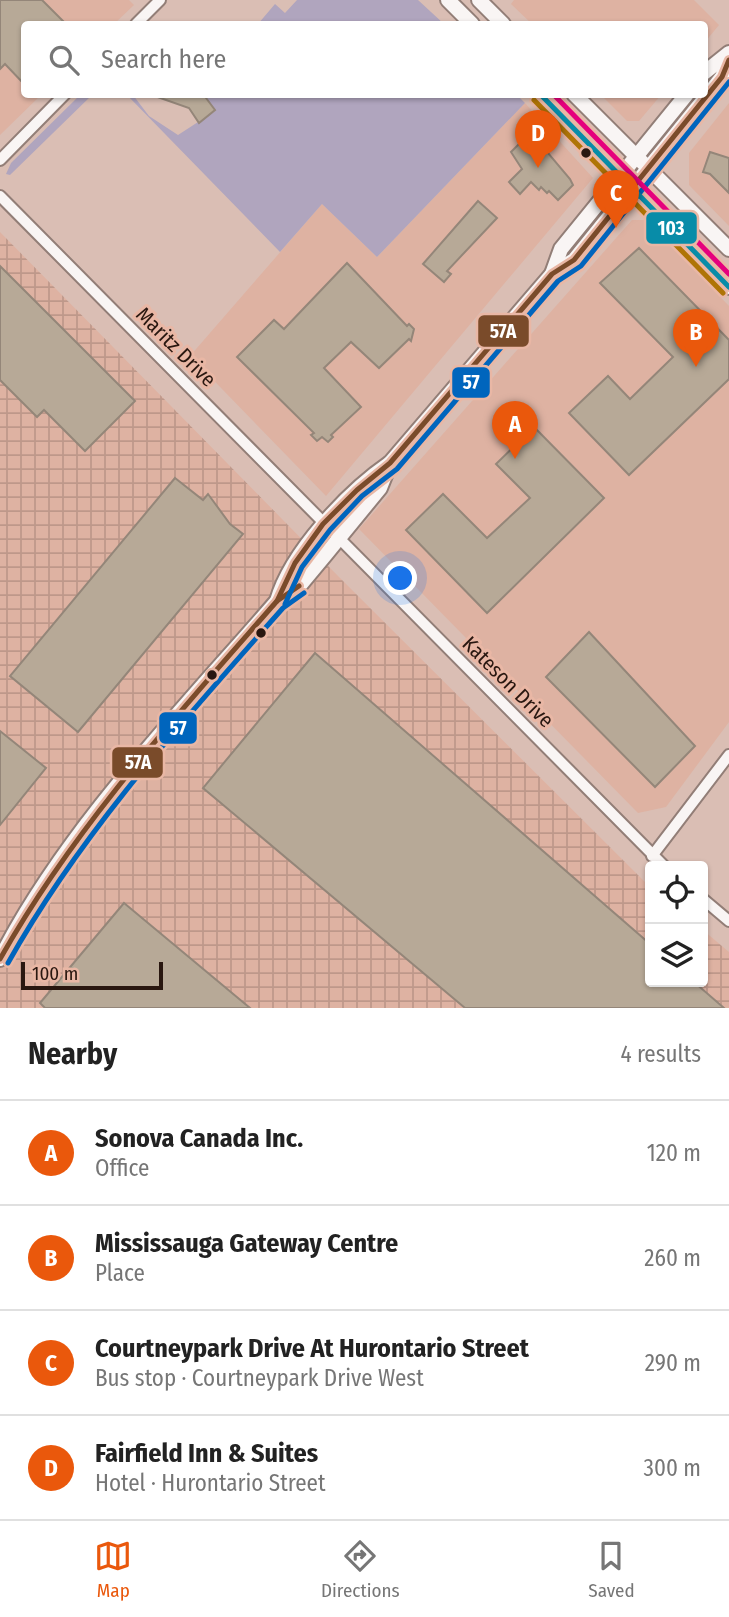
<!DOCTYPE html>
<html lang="en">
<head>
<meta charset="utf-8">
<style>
	body { margin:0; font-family:"Fira Sans Condensed",sans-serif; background:#f6f6f6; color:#222 }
	.controls { position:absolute; right:21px; bottom:21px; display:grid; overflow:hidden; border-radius:7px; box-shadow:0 2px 5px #0004 }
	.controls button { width:63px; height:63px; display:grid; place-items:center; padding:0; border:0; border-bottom:2px solid #e0e0e0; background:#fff; color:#222; font:35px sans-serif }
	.scale { position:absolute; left:21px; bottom:18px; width:142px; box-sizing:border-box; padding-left:7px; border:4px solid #291710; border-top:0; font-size:19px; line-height:24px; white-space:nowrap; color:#291710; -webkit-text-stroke:5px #e9b7a5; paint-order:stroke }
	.you { position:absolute; left:401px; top:579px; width:24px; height:24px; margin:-18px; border:5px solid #fff; border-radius:50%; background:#1a73e8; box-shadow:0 0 0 10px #1a73e833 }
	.badge { display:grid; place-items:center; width:46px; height:46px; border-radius:50%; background:#ea580c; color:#fff; font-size:23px; font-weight:700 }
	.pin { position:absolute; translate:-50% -58px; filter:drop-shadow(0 2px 4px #0008) }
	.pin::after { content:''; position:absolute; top:37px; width:24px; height:21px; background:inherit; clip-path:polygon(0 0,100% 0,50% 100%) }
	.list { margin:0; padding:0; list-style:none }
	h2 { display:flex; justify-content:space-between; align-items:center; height:91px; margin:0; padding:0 28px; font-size:30px }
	h2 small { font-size:23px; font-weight:400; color:#767676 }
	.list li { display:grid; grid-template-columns:46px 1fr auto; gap:21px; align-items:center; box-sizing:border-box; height:105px; padding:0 28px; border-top:2px solid #e0e0e0 }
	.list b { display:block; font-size:26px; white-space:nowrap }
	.list p { margin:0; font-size:23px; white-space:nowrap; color:#767676 }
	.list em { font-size:23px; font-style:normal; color:#767676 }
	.icon { flex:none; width:38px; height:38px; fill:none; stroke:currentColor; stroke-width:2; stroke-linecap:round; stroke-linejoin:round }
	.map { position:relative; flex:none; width:729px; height:1008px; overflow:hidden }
	.search { position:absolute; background:#fff; box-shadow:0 2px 5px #0004; left:21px; right:21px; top:21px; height:77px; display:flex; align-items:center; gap:18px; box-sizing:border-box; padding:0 24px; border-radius:7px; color:#767676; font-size:26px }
	.sheet { height:511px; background:#fff }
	nav { display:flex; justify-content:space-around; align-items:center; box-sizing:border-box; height:98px; border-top:2px solid #e0e0e0; background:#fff; font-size:19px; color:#767676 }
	nav a { display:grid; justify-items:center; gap:4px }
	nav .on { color:#ea580c }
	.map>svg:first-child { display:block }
</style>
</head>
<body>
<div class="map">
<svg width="729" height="1008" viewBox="0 0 729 1008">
	<defs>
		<pattern id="industrial-grid" width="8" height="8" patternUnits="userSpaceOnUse" patternTransform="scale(1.75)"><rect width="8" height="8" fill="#deb2a2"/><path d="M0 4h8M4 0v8" fill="none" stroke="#be988a"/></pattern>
	</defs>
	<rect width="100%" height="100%" fill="#dabeb4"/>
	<g fill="#deb2a2">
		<polygon points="0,0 129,0 134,5 114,24 24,24 24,94 41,95 0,135"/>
		<polygon points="514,0 694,0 719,25 705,42 704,24 532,24 511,4"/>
		<polygon points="601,95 661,95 639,121 627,121"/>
		<polygon points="525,103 593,178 326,496 190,356 322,204 377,257"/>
		<polygon points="729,103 729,226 689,185 689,153"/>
		<polygon points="632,220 646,220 729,306 729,722 666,807 638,813 359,529"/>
	</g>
	<polygon fill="url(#industrial-grid)" points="0,232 339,577 650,887 650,982 703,982 703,930 729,952 729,1008 0,1008"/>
	<g fill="#b0a5be">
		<polygon points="297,0 418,0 444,24 258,24 275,4 285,13"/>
		<polygon points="516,94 525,103 377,257 322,204 280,252 127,95 133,95 149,116 178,135 215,111 203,95"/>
		<polygon points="80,95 92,95 10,175 6,174 11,163"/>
	</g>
	<g fill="#b7a997" stroke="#948679" stroke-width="2">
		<polygon points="0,0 42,0 66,24 24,24 24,84 5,64 0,69"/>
		<polygon points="149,94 203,94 215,110 199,123 189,108"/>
		<polygon points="525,138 540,151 543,147 570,179 573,185 558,200 549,191 547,193 541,187 539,190 531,182 520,194 509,182 522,169 511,152"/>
		<polygon points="710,152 729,158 729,193 710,174 703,172"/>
		<polygon points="478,201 497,218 447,271 451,274 444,282 423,264"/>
		<polygon points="639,248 729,340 729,379 629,475 569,413 608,376 630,399 673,357 600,283"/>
		<polygon points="347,263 407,326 409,324 414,329 411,341 409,339 379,368 351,342 324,368 361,407 331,435 333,437 328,442 322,437 317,441 311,435 314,433 237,357 274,320 284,329"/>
		<polygon points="0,266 135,401 85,451 44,410 37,417 0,380"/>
		<polygon points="534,427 604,498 487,613 406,530 443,494 487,538 530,498 496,464"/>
		<polygon points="175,478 203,500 208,494 230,524 243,534 78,732 10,676"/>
		<polygon points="589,632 695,746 655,787 546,677"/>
		<polygon points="315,653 650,944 650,982 694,982 724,1008 465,1008 203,788"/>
		<polygon points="0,731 46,768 0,825"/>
		<polygon points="124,903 250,1008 45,1008 40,1003"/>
	</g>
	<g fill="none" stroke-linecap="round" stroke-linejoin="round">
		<defs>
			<g id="minor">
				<polyline points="136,24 160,0"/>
				<polyline points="0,160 65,94"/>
				<polyline points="0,196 664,866"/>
				<polyline points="652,856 729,755"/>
				<polyline points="703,899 729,921"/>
			</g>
			<g id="major">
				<polyline points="448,0 472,24"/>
				<polyline points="479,0 503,24"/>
				<polyline points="704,73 729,53"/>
				<polyline points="540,94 729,287"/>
				<polyline points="574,94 729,249"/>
				<polyline points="552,274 561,249 687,94"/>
				<path d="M277,601c14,-49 71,-109 113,-138l162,-189 22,-14 148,-183 7,-17"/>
				<path d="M0,959c67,-131 181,-247 277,-358l19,-11 30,-36 54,-66 10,-25"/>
			</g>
		</defs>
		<use href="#minor" stroke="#927e77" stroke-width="14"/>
		<use href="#major" stroke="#927e77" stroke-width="18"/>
		<use href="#minor" stroke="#f9f5f4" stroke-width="10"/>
		<use href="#major" stroke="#f9f5f4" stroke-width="14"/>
		<defs>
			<g id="bus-1">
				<polyline points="277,601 295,563 323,524 357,490 390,463 552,274 574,260 722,77 729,60"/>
				<path d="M0,959c75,-133 177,-244 277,-358l22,-15"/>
			</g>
			<g id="bus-2">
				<polyline points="285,604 302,567 330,530 362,496 397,469 558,281 581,266 729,82"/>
				<path d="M8,963c74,-132 175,-242 275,-355l21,-15"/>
			</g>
			<polyline id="bus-3" points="540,94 729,287"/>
			<polyline id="bus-4" points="534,100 723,293"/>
			<polyline id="bus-5" points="553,94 729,274"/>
		</defs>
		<use href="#bus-1" stroke="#e9b7a5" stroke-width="10"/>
		<use href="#bus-2" stroke="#e9b7a5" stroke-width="10"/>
		<use href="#bus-3" stroke="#e9b7a5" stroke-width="10"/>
		<use href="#bus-4" stroke="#e9b7a5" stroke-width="10"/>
		<use href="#bus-5" stroke="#e9b7a5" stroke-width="10"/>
		<use href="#bus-1" stroke="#7a4b2a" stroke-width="5"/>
		<use href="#bus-2" stroke="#0065bd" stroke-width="5"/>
		<use href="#bus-3" stroke="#088ca8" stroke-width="5"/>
		<use href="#bus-4" stroke="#af7406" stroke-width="5"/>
		<use href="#bus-5" stroke="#e5007d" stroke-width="5"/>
	</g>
	<g fill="#291710" stroke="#e9b7a5" stroke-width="2.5">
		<circle cx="586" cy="153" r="6"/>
		<circle cx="261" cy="633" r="6"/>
		<circle cx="212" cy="675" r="6"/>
	</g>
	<g text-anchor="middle" stroke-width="6" stroke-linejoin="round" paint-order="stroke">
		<g font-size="21" fill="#291710" stroke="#e9b7a5">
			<text transform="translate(176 347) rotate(45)" y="7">Maritz Drive</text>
			<text transform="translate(508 682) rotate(45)" y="7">Kateson Drive</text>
		</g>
	</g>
	<g stroke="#e9b7a5" stroke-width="2.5">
		<rect x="645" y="211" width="53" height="34" rx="7" fill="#088ca8"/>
		<rect x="477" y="314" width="53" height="34" rx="7" fill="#7a4b2a"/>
		<rect x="451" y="366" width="40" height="33" rx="7" fill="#0065bd"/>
		<rect x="158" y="711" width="40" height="34" rx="7" fill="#0065bd"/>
		<rect x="111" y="746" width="53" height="33" rx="7" fill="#7a4b2a"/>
	</g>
	<g font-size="19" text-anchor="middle" font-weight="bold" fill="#fff">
		<text x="671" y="235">103</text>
		<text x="503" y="338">57A</text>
		<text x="471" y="389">57</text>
		<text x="178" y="735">57</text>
		<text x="138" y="769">57A</text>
	</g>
</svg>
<div class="controls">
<button><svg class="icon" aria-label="locate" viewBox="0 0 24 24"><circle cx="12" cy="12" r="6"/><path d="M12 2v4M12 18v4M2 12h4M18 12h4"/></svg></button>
<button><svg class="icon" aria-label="layers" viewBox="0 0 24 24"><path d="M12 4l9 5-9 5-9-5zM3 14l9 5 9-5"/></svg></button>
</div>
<div class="scale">100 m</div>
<div class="you"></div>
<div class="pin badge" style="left:515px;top:459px">A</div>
<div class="pin badge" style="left:696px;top:367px">B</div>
<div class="pin badge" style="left:616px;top:228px">C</div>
<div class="pin badge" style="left:538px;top:168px">D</div>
<div class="search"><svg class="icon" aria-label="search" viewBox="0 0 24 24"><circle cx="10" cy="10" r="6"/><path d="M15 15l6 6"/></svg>Search here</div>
</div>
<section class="sheet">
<h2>Nearby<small>4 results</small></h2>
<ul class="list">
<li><span class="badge">A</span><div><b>Sonova Canada Inc.</b><p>Office</p></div><em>120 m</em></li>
<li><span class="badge">B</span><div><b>Mississauga Gateway Centre</b><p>Place</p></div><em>260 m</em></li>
<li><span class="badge">C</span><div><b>Courtneypark Drive At Hurontario Street</b><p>Bus stop · Courtneypark Drive West</p></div><em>290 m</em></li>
<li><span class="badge">D</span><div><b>Fairfield Inn &amp; Suites</b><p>Hotel · Hurontario Street</p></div><em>300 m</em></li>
</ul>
</section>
<nav>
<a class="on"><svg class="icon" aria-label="map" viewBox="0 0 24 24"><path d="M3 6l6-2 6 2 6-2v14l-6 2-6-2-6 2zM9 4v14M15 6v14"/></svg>Map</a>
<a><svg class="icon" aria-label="directions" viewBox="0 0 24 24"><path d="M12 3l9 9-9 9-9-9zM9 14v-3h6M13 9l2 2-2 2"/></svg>Directions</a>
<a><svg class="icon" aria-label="saved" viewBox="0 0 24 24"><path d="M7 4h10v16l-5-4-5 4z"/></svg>Saved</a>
</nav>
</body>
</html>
